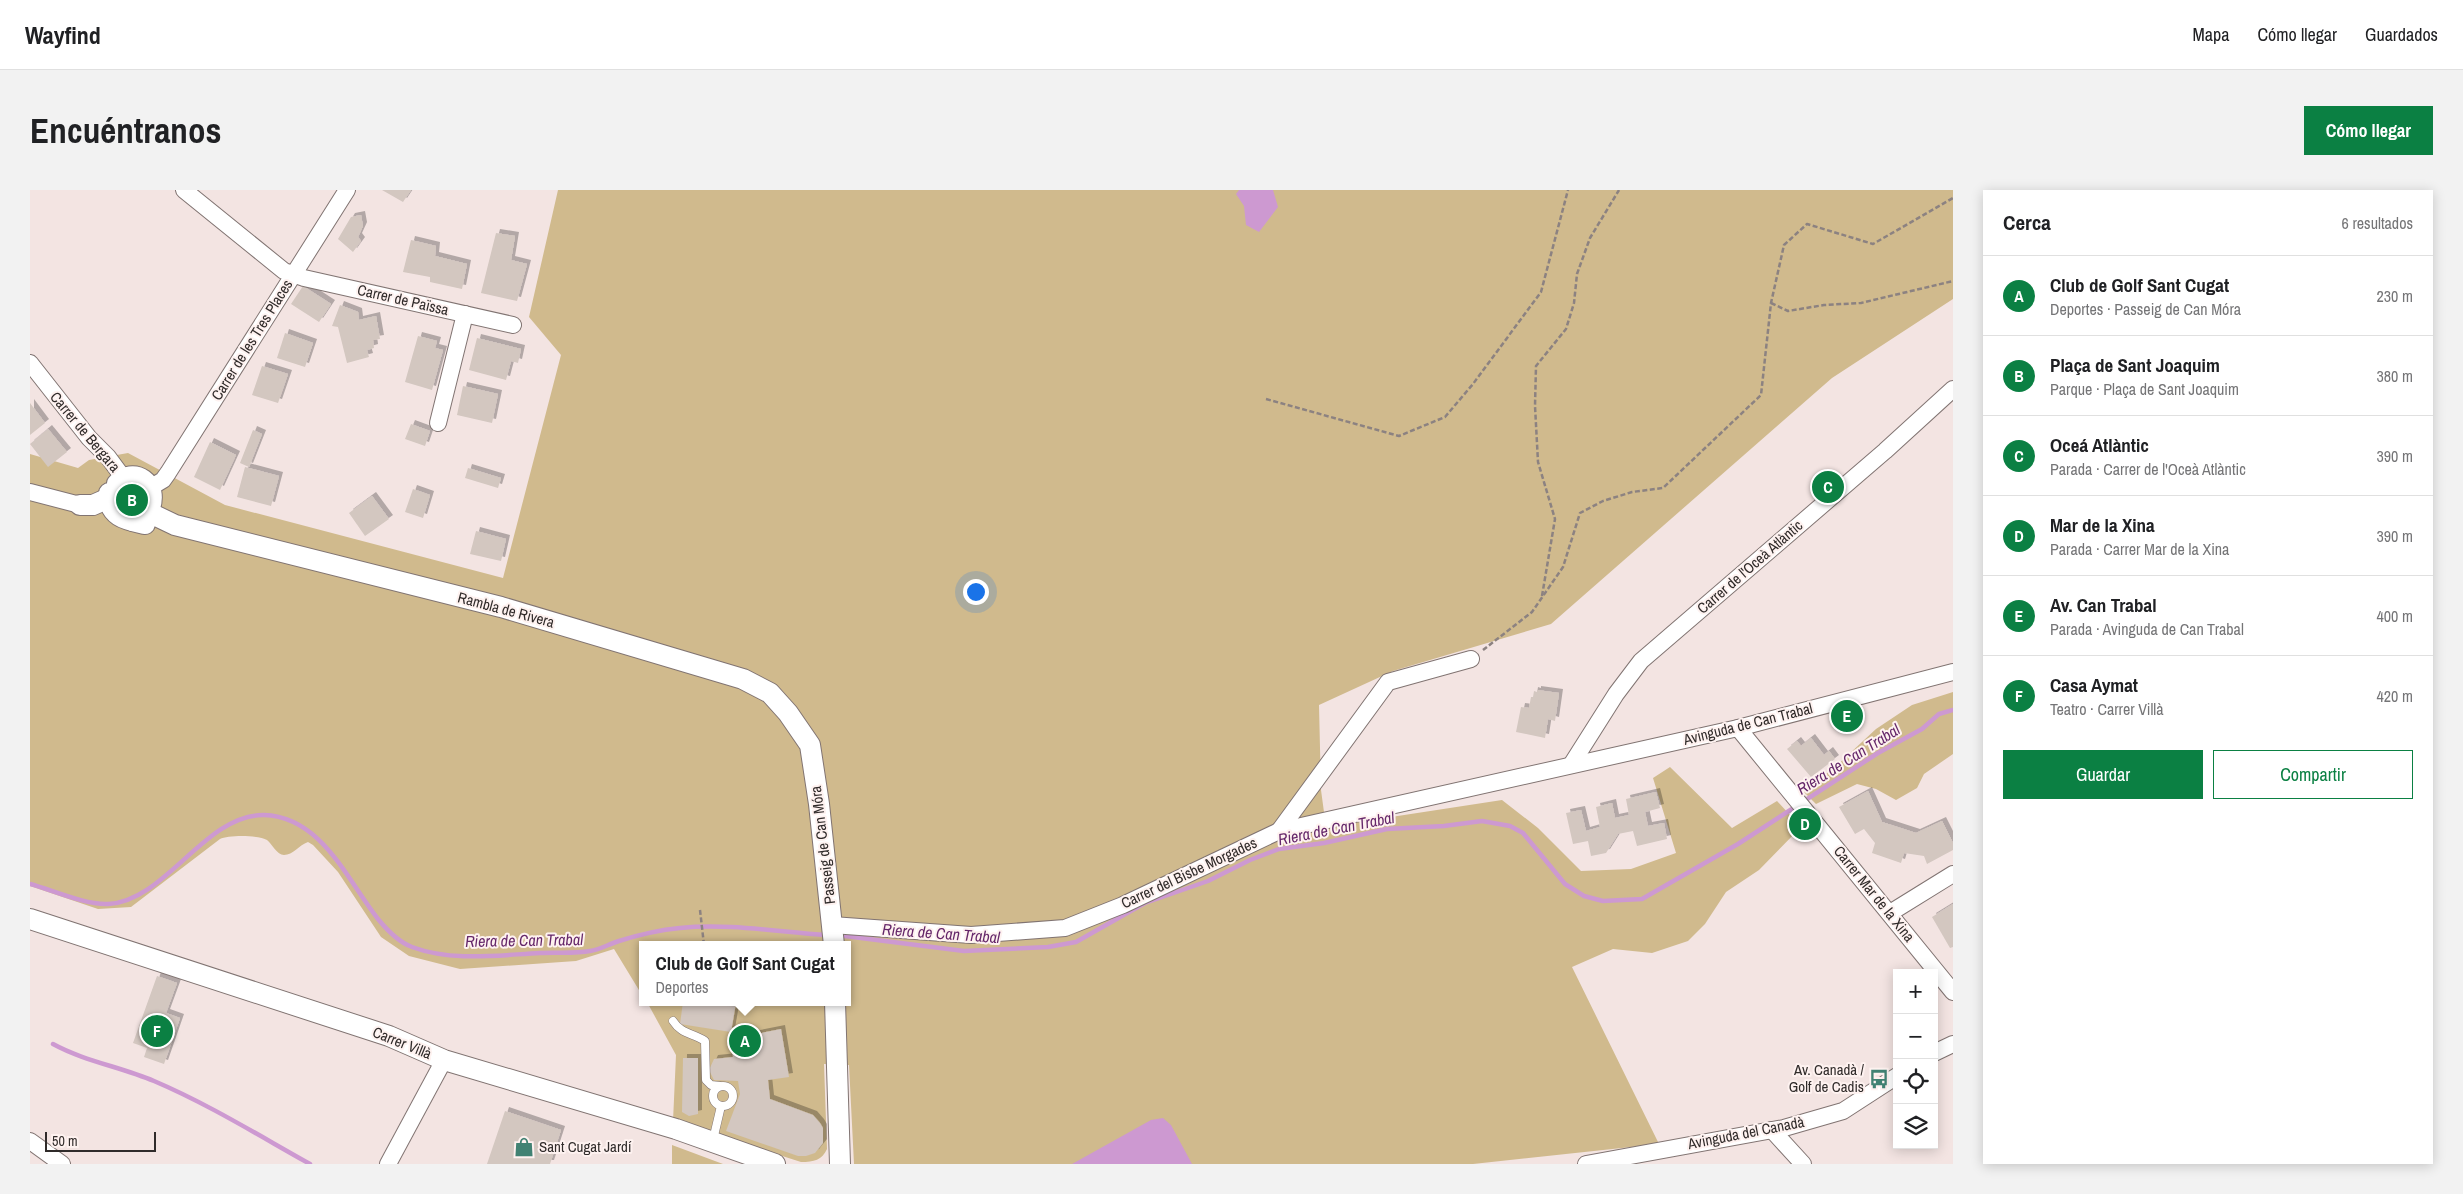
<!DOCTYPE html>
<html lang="es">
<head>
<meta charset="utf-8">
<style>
	body { margin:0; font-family:"Archivo Narrow",sans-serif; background:#f2f2f2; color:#202124 }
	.controls { position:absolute; right:15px; bottom:15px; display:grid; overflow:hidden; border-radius:0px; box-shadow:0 2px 12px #0003 }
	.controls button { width:45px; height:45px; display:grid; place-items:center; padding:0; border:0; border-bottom:1px solid #e0e0e0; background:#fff; color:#202124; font:25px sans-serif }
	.scale { position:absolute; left:15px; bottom:12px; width:111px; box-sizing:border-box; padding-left:5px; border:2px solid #302b2a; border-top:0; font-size:14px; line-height:18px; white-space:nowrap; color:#302b2a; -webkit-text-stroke:4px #fef2f0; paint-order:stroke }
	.you { position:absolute; left:945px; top:401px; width:18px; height:18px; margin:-12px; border:4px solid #fff; border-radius:50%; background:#1a73e8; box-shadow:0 0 0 8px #1a73e833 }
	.badge { display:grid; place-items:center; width:32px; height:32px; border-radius:50%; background:#0b8043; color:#fff; font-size:16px; font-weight:700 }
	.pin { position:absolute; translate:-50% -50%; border:2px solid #fff; box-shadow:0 1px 5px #0006 }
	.popup { position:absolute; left:609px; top:751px; width:212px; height:65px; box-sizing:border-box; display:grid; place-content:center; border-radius:0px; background:#fff; filter:drop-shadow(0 1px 4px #0005); font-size:16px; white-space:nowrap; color:#757577 }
	.popup b { font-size:19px; color:#202124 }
	.popup::after { content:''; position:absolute; left:50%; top:100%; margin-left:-10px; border:10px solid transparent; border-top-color:#fff }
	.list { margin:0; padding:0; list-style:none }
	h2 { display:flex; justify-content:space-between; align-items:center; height:65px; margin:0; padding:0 20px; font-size:21px }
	h2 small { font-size:16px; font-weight:400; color:#757577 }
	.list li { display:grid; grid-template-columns:32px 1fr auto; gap:15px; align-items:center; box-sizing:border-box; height:80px; padding:0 20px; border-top:1px solid #e0e0e0 }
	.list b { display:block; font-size:19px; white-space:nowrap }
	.list p { margin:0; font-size:16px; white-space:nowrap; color:#757577 }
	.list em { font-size:16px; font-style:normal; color:#757577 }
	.actions { display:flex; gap:10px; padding:15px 20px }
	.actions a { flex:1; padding:11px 0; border:1px solid #0b8043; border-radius:0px; text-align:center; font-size:18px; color:#0b8043 }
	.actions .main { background:#0b8043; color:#fff }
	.icon { flex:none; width:28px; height:28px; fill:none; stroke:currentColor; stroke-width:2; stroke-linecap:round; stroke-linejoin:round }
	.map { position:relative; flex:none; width:1923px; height:974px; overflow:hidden; border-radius:0px }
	header { display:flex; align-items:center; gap:30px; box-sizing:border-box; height:70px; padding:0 25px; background:#fff; border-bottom:1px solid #e0e0e0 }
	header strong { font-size:24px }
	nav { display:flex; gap:28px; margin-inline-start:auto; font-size:18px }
	.intro { display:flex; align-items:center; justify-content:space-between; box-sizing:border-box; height:120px; padding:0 30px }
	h1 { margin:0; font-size:35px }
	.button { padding:12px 22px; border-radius:0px; background:#0b8043; color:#fff; font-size:18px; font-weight:700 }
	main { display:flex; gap:30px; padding:0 30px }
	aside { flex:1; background:#fff; border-radius:0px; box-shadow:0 2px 12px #0003 }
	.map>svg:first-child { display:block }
</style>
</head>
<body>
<header>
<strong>Wayfind</strong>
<nav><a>Mapa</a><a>Cómo llegar</a><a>Guardados</a></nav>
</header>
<div class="intro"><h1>Encuéntranos</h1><a class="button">Cómo llegar</a></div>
<main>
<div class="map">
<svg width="1923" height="974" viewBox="0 0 1923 974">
	<defs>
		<filter id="shadow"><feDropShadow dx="4" dy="-4" stdDeviation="0" flood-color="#0004"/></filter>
	</defs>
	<rect width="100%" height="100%" fill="#f3e4e2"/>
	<g fill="#d0ba8d">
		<path d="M528,0h1395v109l-121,79 -281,246 -158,47 -74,34 2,85 5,37 176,-27 36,28 43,43 50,-2 45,-16 -23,-75 17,-11 62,61 45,-27 24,26 -42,43 -33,22 -21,32 -17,17 -36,12 -39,-4 -41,18 87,177 -186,20h-619l-5,-99 -25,-1 3,85c-5,11 -13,13 -26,13l-128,-41 3,-66 -29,-53h201v-57h-206v50l-28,-46 -38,12 -116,8 -51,-13 -28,-19 -43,-65 -25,-27 -5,-3c-9,3 -15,13 -24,13 -7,0 -12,-11 -17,-15 -8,-5 -39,-5 -47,-1l-89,68 -33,2 -68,-23v-432l48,14 11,-8 39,-7 97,52 278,73 58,-223 -32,-38z"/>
		<polygon points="1923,502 1923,564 1894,584 1887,598 1866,610 1846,599 1827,594 1786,614 1773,601 1805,577 1846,539 1882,515"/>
		<polygon points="642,955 693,974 642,974"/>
	</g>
	<g fill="#cd99d1">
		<polygon points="1209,0 1243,0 1248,17 1229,42 1216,35 1214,16 1206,4"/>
		<polygon points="1133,928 1141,935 1162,974 1042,974 1121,930"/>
	</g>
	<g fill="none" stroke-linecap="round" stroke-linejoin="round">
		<g stroke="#cd99d1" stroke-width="4.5">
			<path d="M0,694c22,6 55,21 78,20 58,-3 97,-90 156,-89 58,2 83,65 114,104 9,11 20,23 34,28 40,15 87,8 128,6 16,-1 34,1 50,-2 9,-1 19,-7 29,-10 19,-6 40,-11 61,-13 49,-5 98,4 147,7"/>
			<polyline points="807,745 934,761 1018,757 1046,752 1115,713 1178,691 1220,670 1249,659 1294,653 1357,639 1414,636 1452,631 1480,636 1493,643 1535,694 1554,706 1573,711 1612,709 1708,654 1848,563 1892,539 1909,524 1923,520"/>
			<path d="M23,854c31,17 68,23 101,37 54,23 104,54 156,83"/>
		</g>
	</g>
	<g fill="#d3c7c0" filter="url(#shadow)">
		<polygon points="352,0 381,0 373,12"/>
		<polygon points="331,25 333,36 328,47 331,51 323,62 308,49 321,27"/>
		<polygon points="466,43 485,46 481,70 497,74 487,111 451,103"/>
		<polygon points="381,50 406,56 405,66 437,74 432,99 400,92 400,87 373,82"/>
		<polygon points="273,96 301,114 289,132 261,114"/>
		<polygon points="310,115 328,122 329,130 346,126 350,149 343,150 344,158 337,160 339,167 317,173 308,137 302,136"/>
		<polygon points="255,143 283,153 275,177 247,168"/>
		<polygon points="388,146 407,151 405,158 413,160 402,200 375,192"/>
		<polygon points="447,148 491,159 488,173 481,171 476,190 439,180"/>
		<polygon points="232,176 258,184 248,213 222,205"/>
		<polygon points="433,196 468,204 462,233 427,225"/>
		<polygon points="0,213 15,233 0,245"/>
		<polygon points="381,234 400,241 395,256 375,249"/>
		<polygon points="18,239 37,262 18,277 0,254"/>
		<polygon points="223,240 232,244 219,277 210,273"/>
		<polygon points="180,252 206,265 190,300 164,287"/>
		<polygon points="215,277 249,286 241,316 207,307"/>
		<polygon points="438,278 471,288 468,298 435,288"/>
		<polygon points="383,299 400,305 393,328 375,322"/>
		<polygon points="342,306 359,329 335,346 319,323"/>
		<polygon points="446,341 476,349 471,371 440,364"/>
		<polygon points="1507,500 1529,503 1525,531 1518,529 1515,548 1486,542 1491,517 1499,518 1501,507 1503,507 1504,501 1507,502"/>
		<polygon points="1781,548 1794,565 1799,561 1805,569 1781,587 1757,559 1767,551 1771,556"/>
		<polygon points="1838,601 1852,632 1886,643 1912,631 1923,653 1923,660 1897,674 1894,666 1874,663 1871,673 1842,663 1845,653 1834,639 1825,644 1809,617"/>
		<polygon points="1626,602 1630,618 1615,622 1618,636 1634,633 1637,649 1607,656 1603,641 1588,644 1576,663 1561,666 1558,651 1543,654 1536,623 1551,620 1556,641 1570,637 1566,617 1582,613 1585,628 1599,625 1596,609"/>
		<polygon points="1923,714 1923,757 1920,758 1902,727"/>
		<polygon points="127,786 147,793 136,823 150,828 134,874 114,867 117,858 103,853"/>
		<polygon points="653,812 706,813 701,842 650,834"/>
		<polygon points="751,839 759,887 738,890 740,909 783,925 790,933 793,938 793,953 785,963 776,966 768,966 696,941 710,904 708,891 684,890 679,880 684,869 703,867 701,849"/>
		<polygon points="653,868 668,868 668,924 659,926 652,922"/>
		<polygon points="475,921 531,940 520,974 457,974"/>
	</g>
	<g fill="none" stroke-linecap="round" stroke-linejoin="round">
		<defs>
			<g id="service">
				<path d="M643,831c8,13 20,12 32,20l1,39 5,5 9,1"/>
				<circle cx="693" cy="906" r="10"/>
				<polyline points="683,950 691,916"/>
			</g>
			<g id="minor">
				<polyline points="154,0 254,81 274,88 483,135"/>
				<polyline points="0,173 59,248 78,267 92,286"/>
				<polyline points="408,233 435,124"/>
				<path d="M85,293c17,-21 50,-2 35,30"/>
				<polyline points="123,296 133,290 138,283 317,0"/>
				<polyline points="0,302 50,315"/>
				<polyline points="1708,538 1923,802"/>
				<polyline points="1541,575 1586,504 1611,471 1855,261 1923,199"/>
				<polyline points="1249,641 1358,492 1441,469"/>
				<polyline points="1860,723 1923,684"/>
				<polyline points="802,735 941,745 1035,738 1093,715 1249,641 1708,538 1923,482"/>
				<polyline points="1904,863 1923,854"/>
				<polyline points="1742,940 1773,974"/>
				<polyline points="0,951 32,974"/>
				<polyline points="358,974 414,870"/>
				<polyline points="1556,974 1754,938 1813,921 1867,886"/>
			</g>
			<g id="tertiary">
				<path d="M79,303c-1,24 17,27 36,31"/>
				<polyline points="50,315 63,315 79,308"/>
				<polyline points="103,331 120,323 145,335 471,417 713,489 740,503 758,523 780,555 789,614 804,755"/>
				<polyline points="0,729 359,846 414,870 646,939 745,974"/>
				<polyline points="805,812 810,974"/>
			</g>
		</defs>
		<use href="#service" stroke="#817472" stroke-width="9"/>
		<use href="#minor" stroke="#817472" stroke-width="18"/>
		<use href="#tertiary" stroke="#817472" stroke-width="22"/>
		<g stroke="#8c8281" stroke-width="2.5" stroke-dasharray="5 2.5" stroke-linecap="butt">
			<polyline points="1741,113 1758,121 1794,115 1831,113 1923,91"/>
			<polyline points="1236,209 1369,246 1415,227 1443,194 1511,102 1538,0"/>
			<polyline points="1512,406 1525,329 1508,272 1505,216 1506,176 1536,139 1544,113 1547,84 1560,48 1589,0"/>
			<polyline points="1453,460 1502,422 1533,377 1550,323 1573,311 1602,302 1633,298 1731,205 1741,113 1754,55 1777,34 1843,54 1923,8"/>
			<polyline points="670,720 674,755"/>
		</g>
		<use href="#service" stroke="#fff" stroke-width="8"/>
		<use href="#minor" stroke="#fff" stroke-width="16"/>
		<use href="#tertiary" stroke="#fff" stroke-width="20"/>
	</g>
	<defs>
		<symbol id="bus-bare" viewBox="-9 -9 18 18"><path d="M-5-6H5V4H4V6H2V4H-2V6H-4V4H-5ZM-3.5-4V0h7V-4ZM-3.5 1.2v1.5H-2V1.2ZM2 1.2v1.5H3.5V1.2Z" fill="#418273" stroke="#fef2f0" stroke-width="2.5" paint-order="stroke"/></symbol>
		<symbol id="shop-bare" viewBox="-9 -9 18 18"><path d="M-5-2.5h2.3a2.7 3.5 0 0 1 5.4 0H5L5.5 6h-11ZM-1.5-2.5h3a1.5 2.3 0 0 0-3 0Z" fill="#418273" stroke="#fef2f0" stroke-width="2.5" paint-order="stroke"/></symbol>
	</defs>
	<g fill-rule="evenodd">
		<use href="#bus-bare" x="1835" y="875" width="28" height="28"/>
		<use href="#shop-bare" x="480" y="943" width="28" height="28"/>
	</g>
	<g text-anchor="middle" stroke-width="4" stroke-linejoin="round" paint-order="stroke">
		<g font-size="15" fill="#302b2a" stroke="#fef2f0">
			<text transform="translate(373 110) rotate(13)" y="5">Carrer de Païssa</text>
			<text transform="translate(222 150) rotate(-58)" y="5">Carrer de les Tres Places</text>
			<text transform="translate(55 242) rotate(50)" y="5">Carrer de Bergara</text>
			<text transform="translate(1720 377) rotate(-41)" y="5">Carrer de l'Oceà Atlàntic</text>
			<text transform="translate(476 420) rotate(15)" y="5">Rambla de Rivera</text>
			<text transform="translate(1718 534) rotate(-14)" y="5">Avinguda de Can Trabal</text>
			<text transform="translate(793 655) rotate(-97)" y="5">Passeig de Can Móra</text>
			<text transform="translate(1159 683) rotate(-25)" y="5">Carrer del Bisbe Morgades</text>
			<text transform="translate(1844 704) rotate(51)" y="5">Carrer Mar de la Xina</text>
			<text transform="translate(372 853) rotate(22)" y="5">Carrer Villà</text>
			<text transform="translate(1716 943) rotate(-11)" y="5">Avinguda del Canadà</text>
		</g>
		<g font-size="15" fill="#302b2a" stroke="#fef2f0" text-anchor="end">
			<text x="1834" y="885">Av. Canadà /<tspan x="1834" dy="17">Golf de Cadis</tspan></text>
			<text x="509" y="962" text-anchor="start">Sant Cugat Jardí</text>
		</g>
		<g font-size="16" font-style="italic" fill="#65276a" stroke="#fef2f0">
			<text transform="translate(1818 569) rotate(-32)" y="6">Riera de Can Trabal</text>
			<text transform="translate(1306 638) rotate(-11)" y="6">Riera de Can Trabal</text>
			<text transform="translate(911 743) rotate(4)" y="6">Riera de Can Trabal</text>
			<text transform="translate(494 750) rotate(-1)" y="6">Riera de Can Trabal</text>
		</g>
	</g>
</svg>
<div class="controls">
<button>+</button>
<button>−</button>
<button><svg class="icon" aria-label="locate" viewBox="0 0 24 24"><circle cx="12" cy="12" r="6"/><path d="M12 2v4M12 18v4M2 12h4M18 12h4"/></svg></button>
<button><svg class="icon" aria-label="layers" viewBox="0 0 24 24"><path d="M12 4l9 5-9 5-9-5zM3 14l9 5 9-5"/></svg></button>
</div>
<div class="scale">50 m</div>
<div class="you"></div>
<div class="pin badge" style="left:715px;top:851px">A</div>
<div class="popup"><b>Club de Golf Sant Cugat</b>Deportes</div>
<div class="pin badge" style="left:102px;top:310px">B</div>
<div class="pin badge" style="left:1798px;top:297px">C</div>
<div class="pin badge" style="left:1775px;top:634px">D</div>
<div class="pin badge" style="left:1817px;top:526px">E</div>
<div class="pin badge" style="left:127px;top:841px">F</div>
</div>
<aside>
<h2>Cerca<small>6 resultados</small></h2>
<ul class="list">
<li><span class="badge">A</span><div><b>Club de Golf Sant Cugat</b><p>Deportes · Passeig de Can Móra</p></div><em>230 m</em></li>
<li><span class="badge">B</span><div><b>Plaça de Sant Joaquim</b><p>Parque · Plaça de Sant Joaquim</p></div><em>380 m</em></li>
<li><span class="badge">C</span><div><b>Oceá Atlàntic</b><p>Parada · Carrer de l'Oceà Atlàntic</p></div><em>390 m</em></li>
<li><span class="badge">D</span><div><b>Mar de la Xina</b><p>Parada · Carrer Mar de la Xina</p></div><em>390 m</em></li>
<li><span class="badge">E</span><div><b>Av. Can Trabal</b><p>Parada · Avinguda de Can Trabal</p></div><em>400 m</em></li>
<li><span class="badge">F</span><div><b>Casa Aymat</b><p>Teatro · Carrer Villà</p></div><em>420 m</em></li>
</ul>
<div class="actions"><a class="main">Guardar</a><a>Compartir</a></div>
</aside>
</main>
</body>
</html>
